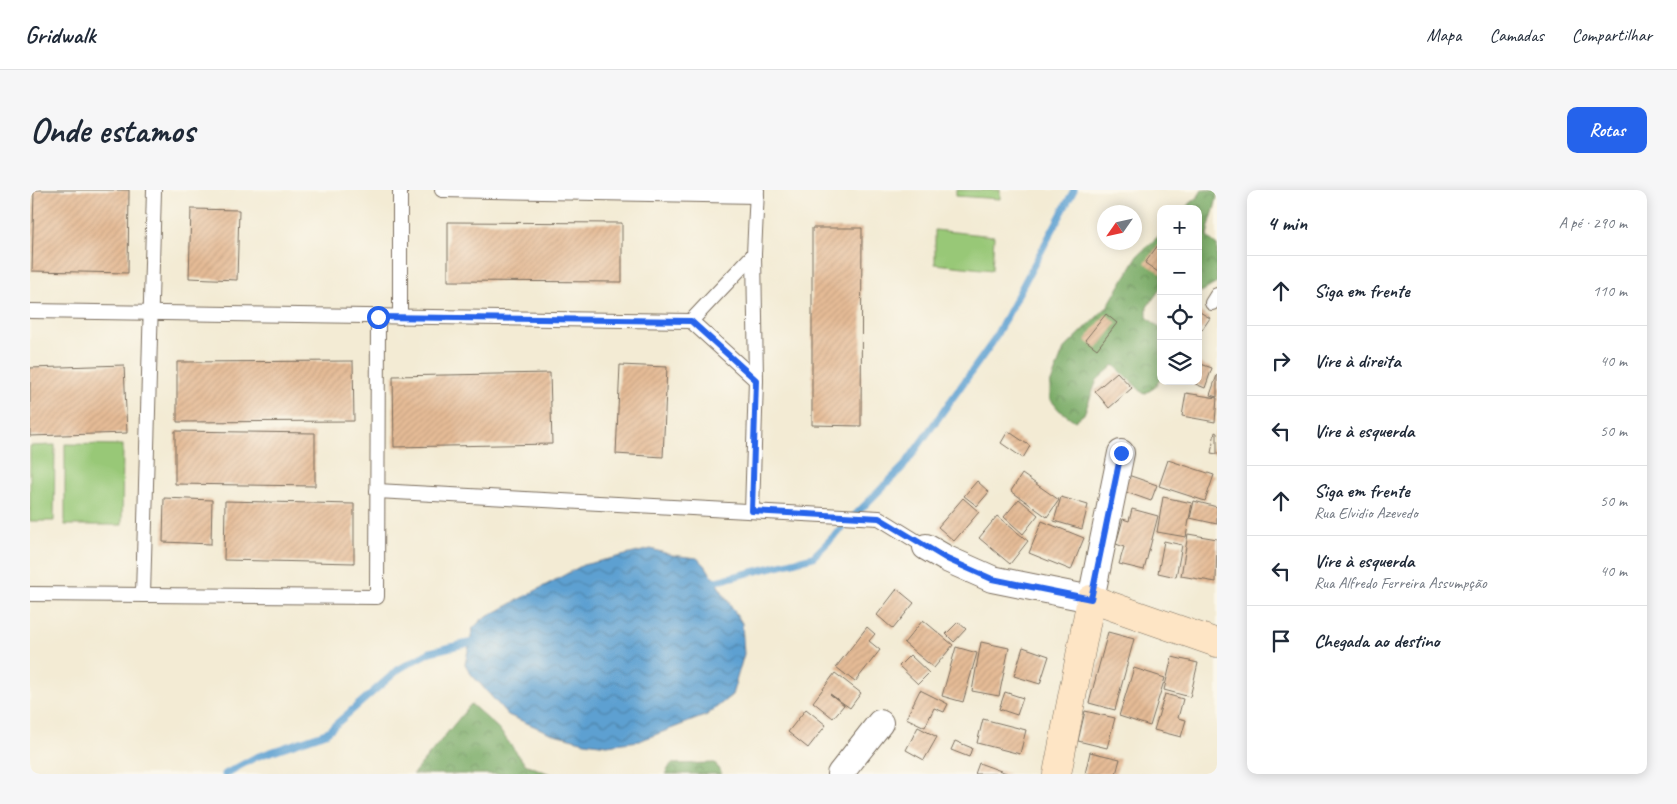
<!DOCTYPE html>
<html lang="pt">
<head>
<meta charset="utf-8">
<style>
	body { margin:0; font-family:Caveat,sans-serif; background:#f6f6f7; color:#1f2937 }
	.controls { position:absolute; right:15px; top:15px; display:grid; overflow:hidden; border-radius:10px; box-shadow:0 2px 12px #0003 }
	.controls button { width:45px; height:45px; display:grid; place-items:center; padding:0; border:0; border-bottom:1px solid #e0e1e3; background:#fff; color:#1f2937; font:25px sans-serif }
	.compass { position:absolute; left:1067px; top:15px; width:45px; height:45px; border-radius:50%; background:#fff; box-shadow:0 2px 12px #0003; rotate:236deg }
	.stop { position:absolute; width:15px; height:15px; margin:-11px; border:4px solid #2563eb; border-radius:50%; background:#fff }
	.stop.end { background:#2563eb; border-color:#fff; box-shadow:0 1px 5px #0008 }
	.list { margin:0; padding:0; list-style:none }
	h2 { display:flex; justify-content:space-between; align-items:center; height:65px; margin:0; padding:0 20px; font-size:21px }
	h2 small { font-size:16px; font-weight:400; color:#747a83 }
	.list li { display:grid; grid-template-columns:32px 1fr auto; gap:15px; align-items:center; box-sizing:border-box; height:70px; padding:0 20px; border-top:1px solid #e0e1e3 }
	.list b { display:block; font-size:19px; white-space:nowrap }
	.list p { margin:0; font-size:16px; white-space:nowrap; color:#747a83 }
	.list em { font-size:16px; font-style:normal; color:#747a83 }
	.icon { flex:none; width:28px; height:28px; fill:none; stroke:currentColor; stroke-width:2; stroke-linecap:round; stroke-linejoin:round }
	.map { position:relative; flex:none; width:1187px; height:584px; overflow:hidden; border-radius:10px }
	header { display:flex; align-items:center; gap:30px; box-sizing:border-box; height:70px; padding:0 25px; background:#fff; border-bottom:1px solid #e0e1e3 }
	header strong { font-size:24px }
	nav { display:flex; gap:28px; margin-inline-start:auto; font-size:18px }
	.intro { display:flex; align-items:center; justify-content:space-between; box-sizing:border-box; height:120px; padding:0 30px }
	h1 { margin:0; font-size:35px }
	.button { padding:12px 22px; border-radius:10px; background:#2563eb; color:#fff; font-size:18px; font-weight:700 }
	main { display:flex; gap:30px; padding:0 30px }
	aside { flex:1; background:#fff; border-radius:10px; box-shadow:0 2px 12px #0003 }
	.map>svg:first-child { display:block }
</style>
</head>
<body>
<header>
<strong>Gridwalk</strong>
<nav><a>Mapa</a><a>Camadas</a><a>Compartilhar</a></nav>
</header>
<div class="intro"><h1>Onde estamos</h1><a class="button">Rotas</a></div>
<main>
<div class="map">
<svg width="1187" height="584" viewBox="0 0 1187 584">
	<defs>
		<pattern id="forest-crowns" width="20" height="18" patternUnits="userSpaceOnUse" patternTransform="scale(1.25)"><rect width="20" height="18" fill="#7aac68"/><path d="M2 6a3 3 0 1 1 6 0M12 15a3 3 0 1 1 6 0" fill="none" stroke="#658c55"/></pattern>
		<pattern id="water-waves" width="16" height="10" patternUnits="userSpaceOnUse" patternTransform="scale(1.25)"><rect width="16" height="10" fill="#5da0d1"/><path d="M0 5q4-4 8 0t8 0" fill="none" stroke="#4e83a9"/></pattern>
		<pattern id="building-hatch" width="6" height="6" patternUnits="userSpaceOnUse" patternTransform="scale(1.25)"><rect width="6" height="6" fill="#e5bb96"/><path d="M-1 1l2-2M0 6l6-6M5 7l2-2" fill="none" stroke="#c5a181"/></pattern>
	</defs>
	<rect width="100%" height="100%" fill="#fbf7ec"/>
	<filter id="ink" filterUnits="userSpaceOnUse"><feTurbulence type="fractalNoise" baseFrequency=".02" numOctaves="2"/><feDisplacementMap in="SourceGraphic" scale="10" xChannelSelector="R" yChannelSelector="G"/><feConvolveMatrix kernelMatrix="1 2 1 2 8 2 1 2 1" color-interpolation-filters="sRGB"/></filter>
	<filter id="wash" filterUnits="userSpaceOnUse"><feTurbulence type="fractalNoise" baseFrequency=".0096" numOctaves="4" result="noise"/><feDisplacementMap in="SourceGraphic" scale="20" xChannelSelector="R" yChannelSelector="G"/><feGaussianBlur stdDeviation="1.12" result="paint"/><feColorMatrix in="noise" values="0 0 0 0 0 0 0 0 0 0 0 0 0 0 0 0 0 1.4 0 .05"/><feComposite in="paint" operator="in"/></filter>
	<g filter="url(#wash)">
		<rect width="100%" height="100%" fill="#f3ebd4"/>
		<g fill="url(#forest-crowns)" stroke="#5a6b43">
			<path d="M1172,0h15c0,18 -8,29 -10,47l10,8v38l-16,9 -3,-1v-82h-15l14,-11z"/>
			<polygon points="1131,44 1131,98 1117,117 1117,127 1131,139 1131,188 1124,198 1114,204 1084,175 1067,190 1054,224 1045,231 1029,220 1020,209 1020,195 1034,159 1077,117 1108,65"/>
			<polygon points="441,514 468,538 495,574 520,584 383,584"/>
			<polygon points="685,573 692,584 635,584 641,574"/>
		</g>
		<g fill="#98c877" stroke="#6a794a">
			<polygon points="926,0 970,0 970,9 926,6"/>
			<polygon points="905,40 964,46 962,80 905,74"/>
			<polygon points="35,254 93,255 92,335 35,335"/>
			<polygon points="25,255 24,331 0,331 0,256"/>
		</g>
		<polygon fill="url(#water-waves)" stroke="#4c6578" points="621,359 642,365 667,368 675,375 712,433 714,464 702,505 677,525 609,551 577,555 555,552 520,543 478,525 441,484 435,474 443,438 451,430 553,375"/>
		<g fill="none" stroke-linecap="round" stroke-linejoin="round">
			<g stroke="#5da0d1" stroke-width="7">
				<polyline points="678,393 783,367 874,276 962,153 1044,0"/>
				<polyline points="195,584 226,567 296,543 369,479 400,462 447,451"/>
			</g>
		</g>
		<g id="blocks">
			<g fill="url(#building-hatch)">
				<polygon points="4,0 99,0 98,83 2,81"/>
				<polygon points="161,19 209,20 207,90 159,88"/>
				<polygon points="418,32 592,33 592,92 418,91"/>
				<polygon points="782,38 832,38 831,236 782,235"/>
				<polygon points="1131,51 1131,84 1115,73"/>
				<polygon points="1168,121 1180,128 1172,140 1168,137"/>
				<polygon points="1076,124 1087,133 1067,159 1055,150"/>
				<polygon points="323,171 324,231 147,232 147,172"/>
				<polygon points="1168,173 1182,178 1175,198 1158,191 1168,191"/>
				<polygon points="94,175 97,243 0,246 0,178"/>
				<polygon points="590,175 637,177 633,267 586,264"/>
				<polygon points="1087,182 1102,198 1079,218 1065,201"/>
				<polygon points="520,183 522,254 364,257 363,186"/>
				<polygon points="1187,185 1187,207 1180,205"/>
				<polygon points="1156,203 1187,208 1185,232 1152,226"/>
				<polygon points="145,241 285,243 285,296 145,294"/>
				<polygon points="978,241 1000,256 993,268 971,253"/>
				<polygon points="1185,242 1187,243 1187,264 1181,263"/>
				<polygon points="1138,270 1184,285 1175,311 1129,296"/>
				<polygon points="992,284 1029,310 1017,327 981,301"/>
				<polygon points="1098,285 1127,295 1121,311 1093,301"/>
				<polygon points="947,291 959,302 947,316 934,306"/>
				<polygon points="1031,307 1058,315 1052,339 1024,331"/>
				<polygon points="1133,307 1162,313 1156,347 1127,342"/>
				<polygon points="134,308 182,310 181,354 133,352"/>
				<polygon points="933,308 949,322 924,351 908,337"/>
				<polygon points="989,309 1008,325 993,344 974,327"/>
				<polygon points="195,311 324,314 324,373 194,370"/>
				<polygon points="1164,311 1187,317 1187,334 1160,328"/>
				<polygon points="1102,319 1128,326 1114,380 1089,374 1094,357 1086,354 1093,329 1099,331"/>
				<polygon points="967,326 998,351 980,374 949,348"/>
				<polygon points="1012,331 1054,348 1041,380 999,363"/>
				<polygon points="1158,344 1187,349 1186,392 1151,386"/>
				<polygon points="1134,351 1152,355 1146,387 1128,383"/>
				<polygon points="867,399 884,413 863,439 847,425"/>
				<polygon points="893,430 923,455 904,478 874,453"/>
				<polygon points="928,432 936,439 924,452 916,444"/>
				<polygon points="837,437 845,444 839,451 850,460 825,492 806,477"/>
				<polygon points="1078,442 1104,449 1085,520 1059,513"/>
				<polygon points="951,452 979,458 969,506 942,501"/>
				<polygon points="926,457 947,463 933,512 912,506"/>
				<polygon points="993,457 1019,466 1010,494 984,486"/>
				<polygon points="880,465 899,483 888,494 869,476"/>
				<polygon points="1142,467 1168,473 1160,507 1134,500"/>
				<polygon points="1104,478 1135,488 1120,536 1089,526"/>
				<polygon points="805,483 831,503 820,518 800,504 814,515 803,528 783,512"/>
				<polygon points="890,500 918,514 914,522 904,518 895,537 876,528"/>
				<polygon points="975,502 993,508 987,525 969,519"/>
				<polygon points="1135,504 1153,509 1148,528 1156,530 1151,547 1124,540"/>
				<polygon points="776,519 796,535 778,558 758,542"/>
				<polygon points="1055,521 1085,528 1077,558 1048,551"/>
				<polygon points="953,529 996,540 990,564 947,553"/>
				<polygon points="888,537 907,547 894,570 876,560"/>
				<polygon points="925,551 942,558 939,567 921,560"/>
				<polygon points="1060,562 1090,569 1086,584 1055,584"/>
				<polygon points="949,573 979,584 945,584"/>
			</g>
		</g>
	</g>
	<g filter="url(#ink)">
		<use href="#blocks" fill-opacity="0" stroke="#7b6e5e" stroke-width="1"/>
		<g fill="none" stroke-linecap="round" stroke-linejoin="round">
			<defs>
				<g id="lane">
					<polyline points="412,0 727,6"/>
					<polyline points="1182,113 1187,105"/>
					<polyline points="0,121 661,131 726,190"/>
					<polyline points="370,127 370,0"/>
					<polyline points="661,131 724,64"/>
					<polyline points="347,301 849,328 896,357"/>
					<polyline points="722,321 726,190 724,64 727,0"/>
					<polyline points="0,404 347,407 348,127"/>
					<polyline points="113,405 124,0"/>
				</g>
				<g id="street">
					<polyline points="896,357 917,369 962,389 1061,409 1091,263"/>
					<polyline points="810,584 850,533"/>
				</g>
				<polyline id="secondary" points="1027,584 1061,409 1187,453"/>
			</defs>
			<use href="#lane" stroke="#7b6e5e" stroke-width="16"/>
			<use href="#street" stroke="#7b6e5e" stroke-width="28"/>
			<use href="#secondary" stroke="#7b6e5e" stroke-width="29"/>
			<use href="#lane" stroke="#fff" stroke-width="14"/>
			<use href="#street" stroke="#fff" stroke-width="26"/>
			<use href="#secondary" stroke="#fee5c5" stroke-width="28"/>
		</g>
	</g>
	<g fill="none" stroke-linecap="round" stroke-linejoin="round" filter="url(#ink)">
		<polyline stroke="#2563eb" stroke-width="6" points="348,127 661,131 726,190 722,321 849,328 917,369 962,389 1061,409 1091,263"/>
	</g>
</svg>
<div class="controls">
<button>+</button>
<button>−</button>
<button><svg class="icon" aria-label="locate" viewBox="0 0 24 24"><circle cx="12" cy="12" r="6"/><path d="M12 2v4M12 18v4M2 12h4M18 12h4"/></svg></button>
<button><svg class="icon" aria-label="layers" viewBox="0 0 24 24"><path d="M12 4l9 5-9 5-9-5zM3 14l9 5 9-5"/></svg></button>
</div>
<svg class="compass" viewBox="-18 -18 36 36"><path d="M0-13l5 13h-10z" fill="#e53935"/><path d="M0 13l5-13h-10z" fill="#747a83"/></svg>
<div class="stop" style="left:348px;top:127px"></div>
<div class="stop end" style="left:1091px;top:263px"></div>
</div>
<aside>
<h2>4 min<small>A pé · 290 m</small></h2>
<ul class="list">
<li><svg class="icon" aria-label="ahead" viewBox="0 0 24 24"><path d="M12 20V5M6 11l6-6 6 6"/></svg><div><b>Siga em frente</b></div><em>110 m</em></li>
<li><svg class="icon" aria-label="right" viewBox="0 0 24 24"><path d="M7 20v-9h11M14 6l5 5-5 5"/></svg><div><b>Vire à direita</b></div><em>40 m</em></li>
<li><svg class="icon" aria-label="left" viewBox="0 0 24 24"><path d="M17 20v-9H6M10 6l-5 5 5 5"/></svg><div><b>Vire à esquerda</b></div><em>50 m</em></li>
<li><svg class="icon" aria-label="ahead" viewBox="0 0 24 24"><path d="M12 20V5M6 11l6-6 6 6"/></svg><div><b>Siga em frente</b><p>Rua Elvidio Azevedo</p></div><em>50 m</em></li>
<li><svg class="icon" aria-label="left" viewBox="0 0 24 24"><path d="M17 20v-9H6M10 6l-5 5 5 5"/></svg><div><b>Vire à esquerda</b><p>Rua Alfredo Ferreira Assumpção</p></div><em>40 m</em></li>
<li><svg class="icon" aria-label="arrive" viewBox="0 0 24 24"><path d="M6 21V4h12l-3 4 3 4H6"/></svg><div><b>Chegada ao destino</b></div></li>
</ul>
</aside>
</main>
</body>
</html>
